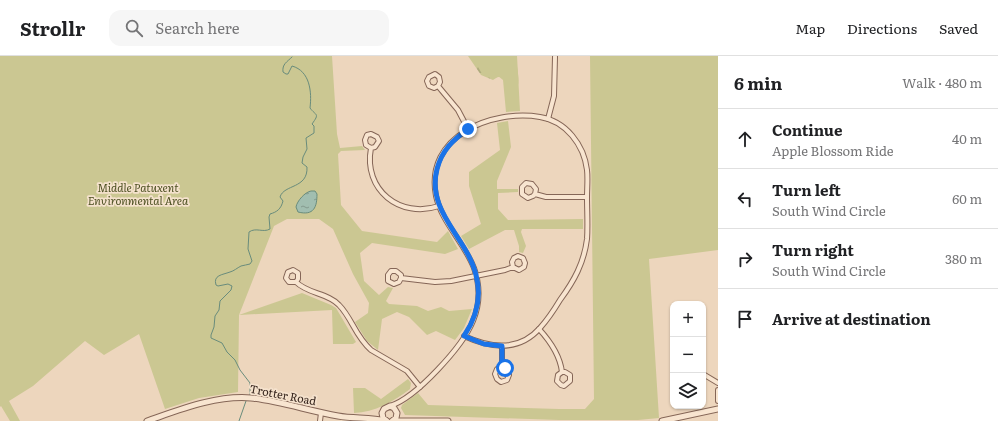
<!DOCTYPE html>
<html lang="en">
<head>
<meta charset="utf-8">
<style>
	body { margin:0; font-family:Literata,serif; background:#f6f6f6; color:#202124 }
	.controls { position:absolute; right:12px; bottom:12px; display:grid; overflow:hidden; border-radius:8px; box-shadow:0 1px 3px #0004 }
	.controls button { width:36px; height:36px; display:grid; place-items:center; padding:0; border:0; border-bottom:1px solid #e0e0e0; background:#fff; color:#202124; font:20px sans-serif }
	.stop { position:absolute; width:12px; height:12px; margin:-9px; border:3px solid #1a73e8; border-radius:50%; background:#fff }
	.stop.end { background:#1a73e8; border-color:#fff; box-shadow:0 1px 4px #0008 }
	.list { margin:0; padding:0; list-style:none }
	h2 { display:flex; justify-content:space-between; align-items:center; height:52px; margin:0; padding:0 16px; font-size:17px }
	h2 small { font-size:13px; font-weight:400; color:#757577 }
	.list li { display:grid; grid-template-columns:26px 1fr auto; gap:12px; align-items:center; box-sizing:border-box; height:60px; padding:0 16px; border-top:1px solid #e0e0e0 }
	.list b { display:block; font-size:15px; white-space:nowrap }
	.list p { margin:0; font-size:13px; white-space:nowrap; color:#757577 }
	.list em { font-size:13px; font-style:normal; color:#757577 }
	.icon { flex:none; width:22px; height:22px; fill:none; stroke:currentColor; stroke-width:2; stroke-linecap:round; stroke-linejoin:round }
	.map { position:relative; flex:none; width:718px; height:365px; overflow:hidden }
	header { display:flex; align-items:center; gap:24px; box-sizing:border-box; height:56px; padding:0 20px; background:#fff; border-bottom:1px solid #e0e0e0 }
	header strong { font-size:19px }
	nav { display:flex; gap:22px; margin-inline-start:auto; font-size:14px }
	.search { width:280px; height:36px; background:#f6f6f6; display:flex; align-items:center; gap:10px; box-sizing:border-box; padding:0 14px; border-radius:12px; color:#757577; font-size:15px }
	main { display:flex }
	aside { flex:1; background:#fff }
	.map>svg:first-child { display:block }
</style>
</head>
<body>
<header>
<strong>Strollr</strong>
<div class="search"><svg class="icon" aria-label="search" viewBox="0 0 24 24"><circle cx="10" cy="10" r="6"/><path d="M15 15l6 6"/></svg>Search here</div>
<nav><a>Map</a><a>Directions</a><a>Saved</a></nav>
</header>
<main>
<div class="map">
<svg width="718" height="365" viewBox="0 0 718 365">
	<defs>
		<pattern id="forest-firs" width="22" height="20" patternUnits="userSpaceOnUse"><rect width="22" height="20" fill="#cbc792"/><path d="M5 1l3.5 6h-7zM16 11l3.5 6h-7z" fill="#afab7d"/></pattern>
		<pattern id="water-ripples" width="26" height="14" patternUnits="userSpaceOnUse"><rect width="26" height="14" fill="#a1beb0"/><path d="M2 4q2-2 4 0t4 0M15 11q2-2 4 0t4 0" fill="none" stroke="#849a8e"/></pattern>
	</defs>
	<rect width="100%" height="100%" fill="#edd6bd"/>
	<path fill="url(#forest-firs)" d="M468,0h48c0,8 4,23 2,29 -9,-6 -15,-13 -25,-5l-12,-5z"/>
	<g fill="#cbc792">
		<polygon points="0,0 332,0 337,78 340,92 362,90 365,94 341,95 338,98 341,149 362,175 437,186 448,175 458,193 445,198 372,187 360,197 364,225 379,239 388,231 393,232 386,245 389,248 417,250 428,255 441,251 449,255 472,253 464,272 455,284 436,275 427,279 409,261 397,256 382,263 378,294 367,285 355,266 368,257 369,247 353,218 333,173 319,163 287,163 274,170 239,259 302,237 331,249 336,252 356,286 353,288 333,288 332,254 239,259 238,336 199,342 165,353 139,278 104,299 85,285 33,330 9,345 20,365 10,365 1,350 0,351"/>
		<polygon points="473,0 517,0 520,55 506,56 503,24"/>
		<polygon points="590,0 718,0 718,194 649,203 659,362 638,364 559,364 405,359 401,352 402,349 418,337 428,349 559,353 585,353 594,343"/>
		<polygon points="508,65 511,91 497,125 497,133 518,133 518,136 498,137 498,153 508,164 583,163 583,173 522,173 521,176 526,190 523,197 519,196 519,190 514,174 505,174 469,193 461,180 481,168 469,130 469,116 500,94 497,67"/>
		<path d="M408,323l3,4 -1,6c-17,13 -35,23 -56,24l-1,-25h12l16,11z"/>
	</g>
	<path fill="url(#water-ripples)" stroke="#698c7c" d="M311,135h4l2,3c0,13 -3,22 -19,18l-2,-5c1,-6 9,-15 15,-16z"/>
	<g fill="none" stroke-linecap="round" stroke-linejoin="round">
		<g stroke="#698c7c" stroke-width="1">
			<path d="M250,339v-12l-10,-13 -5,-10 -8,-8 -5,-9 -11,-5v-3l3,-8 1,-11 4,-6 1,-9 11,-11 1,-4 -4,-2 -10,2 -2,-1c-3,-10 6,-10 14,-13 4,-1 7,-4 11,-6 3,-1 6,-1 9,-2l2,-3 -4,-12 1,-17c7,-5 14,1 21,-3l-1,-12 1,-3c7,-2 11,-5 13,-13l-3,-4c4,-13 28,-8 27,-30l-5,-4 1,-6 4,-8 -1,-11 8,-5v-7l-2,-2c8,-11 4,-8 -2,-16 2,-16 0,-37 -18,-42l-4,8h-2l-3,-2c-1,-8 4,-10 9,-15"/>
			<polyline points="239,365 246,345"/>
		</g>
		<defs>
			<g id="minor">
				<polyline points="438,30 434,32 429,30 427,25 429,21 435,18 439,21 440,26 438,30 458,54 468,73"/>
				<polyline points="548,63 554,40 555,1"/>
				<path d="M371,92l4,-1 4,-6 -2,-4 -6,-3 -4,1 -2,5 1,5 5,3c-8,42 29,71 68,58"/>
				<polyline points="535,138 536,133 532,128 526,127 522,131 522,138 528,142 533,140 535,138 546,141 587,141"/>
				<polyline points="401,222 401,219 396,215 391,215 388,219 388,225 394,228 399,226 401,222 435,226 451,225 505,214 513,211 512,206 514,202 518,200 523,202 525,207 524,211 519,214 513,211"/>
				<path d="M296,226l2,-3v-6l-5,-3 -5,2 -2,6 3,4h7c12,12 32,11 43,23 13,13 16,31 32,45l36,21 13,16"/>
				<path d="M539,273c11,12 21,26 23,43h3l5,3v6l-6,5 -3,-1 -4,-4 1,-6 4,-3"/>
				<polyline points="502,290 502,311 507,313 509,319 507,324 501,326 497,323 495,318 497,313 502,311"/>
				<polyline points="703,318 718,327"/>
				<polyline points="718,334 718,345"/>
				<path d="M390,350c26,-8 73,-60 83,-85 7,-17 7,-36 1,-53 -10,-26 -32,-45 -38,-72 -12,-60 56,-87 104,-79 26,4 44,28 47,53 1,8 0,18 0,27 0,14 1,28 0,42 -3,24 -13,42 -27,61 -6,10 -12,19 -20,28 -21,24 -50,20 -76,8"/>
				<polyline points="320,365 321,357"/>
			</g>
			<g id="tertiary">
				<path d="M147,365c32,-11 69,-26 104,-23 29,3 58,13 87,18 16,3 32,1 48,5"/>
				<polyline points="387,365 383,362 382,357 384,353 390,350 394,352 397,357 396,362 392,365"/>
				<polyline points="395,365 448,365"/>
				<polyline points="662,365 718,353"/>
			</g>
		</defs>
		<use href="#minor" stroke="#856657" stroke-width="6"/>
		<use href="#tertiary" stroke="#856657" stroke-width="7"/>
		<use href="#minor" stroke="#f8e5d0" stroke-width="4"/>
		<use href="#tertiary" stroke="#f8e5d0" stroke-width="5"/>
	</g>
	<g fill="none" stroke-linecap="round" stroke-linejoin="round">
		<path stroke="#1a73e8" stroke-width="5" d="M468,73c-15,11 -26,21 -31,40 -11,43 30,68 39,106 6,22 0,43 -12,61l20,8 18,2v21l3,1"/>
	</g>
	<g text-anchor="middle" stroke-width="3.5" stroke-linejoin="round" paint-order="stroke">
		<g font-size="11" font-style="italic" fill="#4d5022" stroke="#f5e2cd">
			<text x="138" y="136">Middle Patuxent<tspan x="138" dy="13">Environmental Area</tspan></text>
		</g>
		<g font-size="11" fill="#34231b" stroke="#f5e2cd">
			<text transform="translate(283 339) rotate(11)" y="4">Trotter Road</text>
		</g>
	</g>
</svg>
<div class="controls">
<button>+</button>
<button>−</button>
<button><svg class="icon" aria-label="layers" viewBox="0 0 24 24"><path d="M12 4l9 5-9 5-9-5zM3 14l9 5 9-5"/></svg></button>
</div>
<div class="stop" style="left:505px;top:312px"></div>
<div class="stop end" style="left:468px;top:73px"></div>
</div>
<aside>
<h2>6 min<small>Walk · 480 m</small></h2>
<ul class="list">
<li><svg class="icon" aria-label="ahead" viewBox="0 0 24 24"><path d="M12 20V5M6 11l6-6 6 6"/></svg><div><b>Continue</b><p>Apple Blossom Ride</p></div><em>40 m</em></li>
<li><svg class="icon" aria-label="left" viewBox="0 0 24 24"><path d="M17 20v-9H6M10 6l-5 5 5 5"/></svg><div><b>Turn left</b><p>South Wind Circle</p></div><em>60 m</em></li>
<li><svg class="icon" aria-label="right" viewBox="0 0 24 24"><path d="M7 20v-9h11M14 6l5 5-5 5"/></svg><div><b>Turn right</b><p>South Wind Circle</p></div><em>380 m</em></li>
<li><svg class="icon" aria-label="arrive" viewBox="0 0 24 24"><path d="M6 21V4h12l-3 4 3 4H6"/></svg><div><b>Arrive at destination</b></div></li>
</ul>
</aside>
</main>
</body>
</html>
